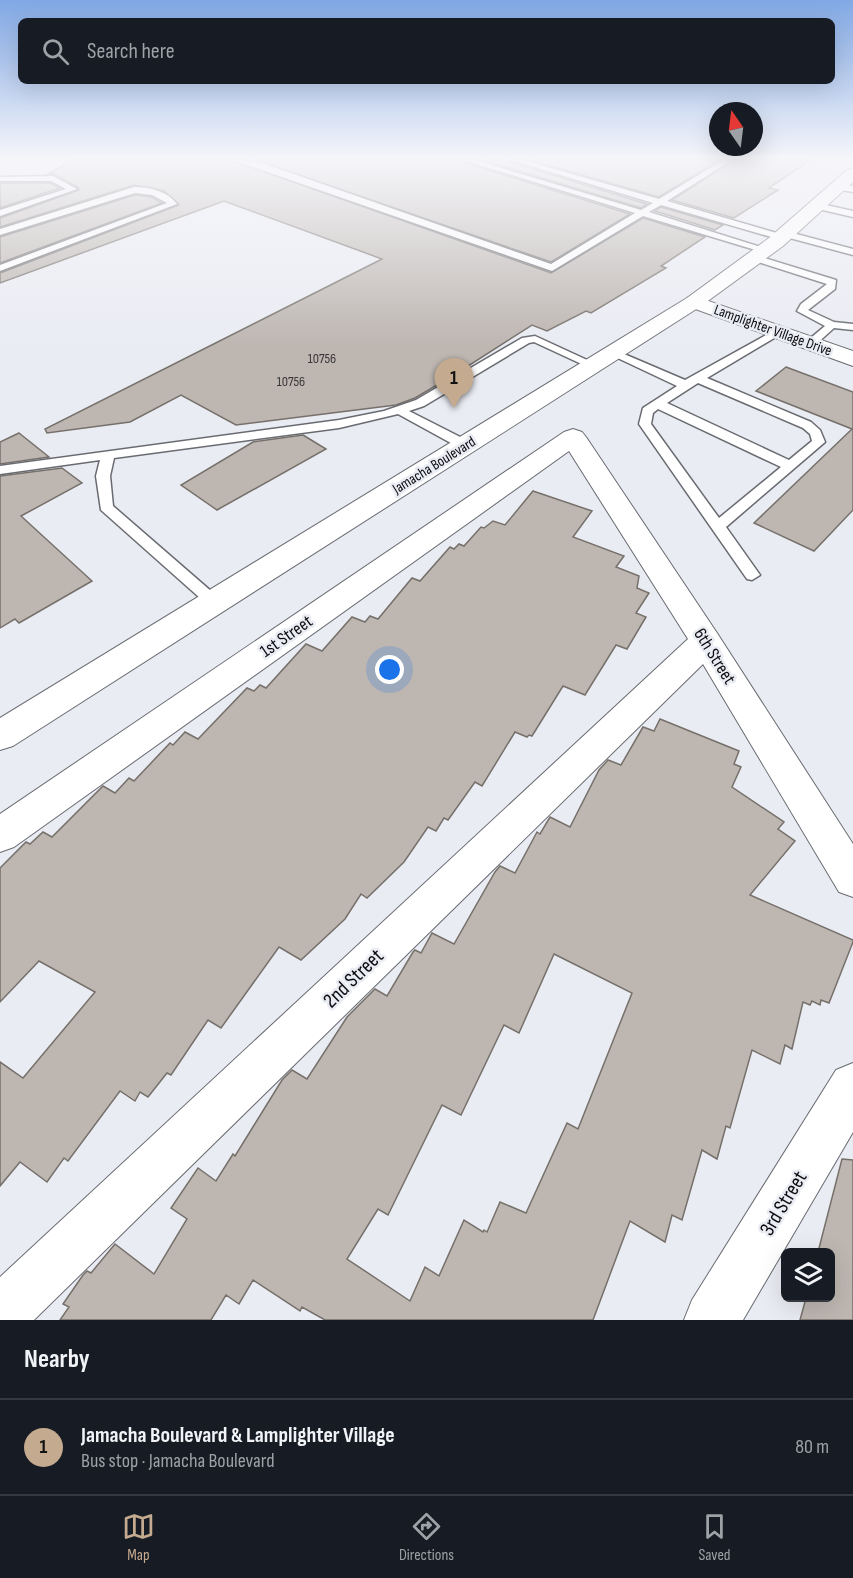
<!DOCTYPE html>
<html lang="en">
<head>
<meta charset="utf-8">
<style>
	body { margin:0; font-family:"Sofia Sans Condensed",sans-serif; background:#242831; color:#f1f3f6 }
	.controls { position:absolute; right:18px; bottom:18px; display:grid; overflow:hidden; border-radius:9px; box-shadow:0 6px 24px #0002 }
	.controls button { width:54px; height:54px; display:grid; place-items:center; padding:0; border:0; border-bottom:2px solid #363941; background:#171b24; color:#f1f3f6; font:30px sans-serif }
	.compass { position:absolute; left:709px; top:102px; width:54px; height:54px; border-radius:50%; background:#171b24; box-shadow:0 6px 24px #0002; rotate:346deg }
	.you { position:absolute; left:390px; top:670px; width:21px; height:21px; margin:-15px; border:4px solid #fff; border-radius:50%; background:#1a73e8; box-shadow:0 0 0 9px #1a73e833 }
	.badge { display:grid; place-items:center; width:39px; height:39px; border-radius:50%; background:#c4aa8e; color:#111; font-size:20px; font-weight:700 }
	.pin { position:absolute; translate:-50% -50px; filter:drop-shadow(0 2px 3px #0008) }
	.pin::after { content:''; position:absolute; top:32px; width:21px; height:18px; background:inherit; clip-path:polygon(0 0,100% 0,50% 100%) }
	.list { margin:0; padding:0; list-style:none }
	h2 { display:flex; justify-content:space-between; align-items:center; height:78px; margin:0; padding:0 24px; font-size:26px }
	h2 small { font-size:20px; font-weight:400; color:#9ea1a6 }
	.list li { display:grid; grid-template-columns:39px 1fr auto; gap:18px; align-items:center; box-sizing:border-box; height:96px; padding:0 24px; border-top:2px solid #363941 }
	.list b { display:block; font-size:22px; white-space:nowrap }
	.list p { margin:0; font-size:20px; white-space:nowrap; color:#9ea1a6 }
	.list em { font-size:20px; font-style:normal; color:#9ea1a6 }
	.icon { flex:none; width:33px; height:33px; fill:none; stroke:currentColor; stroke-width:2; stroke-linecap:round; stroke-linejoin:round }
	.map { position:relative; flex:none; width:853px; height:1320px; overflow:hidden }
	.search { position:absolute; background:#171b24; box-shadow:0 6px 24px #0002; left:18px; right:18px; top:18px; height:66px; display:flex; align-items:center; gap:15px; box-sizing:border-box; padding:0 21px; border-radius:9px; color:#9ea1a6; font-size:22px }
	.sheet { height:174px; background:#171b24 }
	nav { display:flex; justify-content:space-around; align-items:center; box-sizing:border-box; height:84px; border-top:2px solid #363941; background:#171b24; font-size:16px; color:#9ea1a6 }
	nav a { display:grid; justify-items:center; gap:3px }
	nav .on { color:#c4aa8e }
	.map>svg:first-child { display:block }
</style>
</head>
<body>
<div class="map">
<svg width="853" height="1320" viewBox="0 0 853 1320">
	<rect width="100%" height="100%" fill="#eaecf3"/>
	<g fill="#bdb6b1" stroke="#76706b" stroke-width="1.5" fill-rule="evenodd">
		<polygon points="73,160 231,160 551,273 643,218 705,237 661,266 666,268 591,313 586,311 547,331 532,325 454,375 415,398 396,405 236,425 181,395 130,422 47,433 45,429 382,259 224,201 0,283 0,273 179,205 164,191 134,185 0,227 0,218 79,190 78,187 54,174 48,174"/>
		<polygon points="255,160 461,160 462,162 630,214 551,262"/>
		<polygon points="482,160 509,160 510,162 647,204 641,208"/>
		<polygon points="530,160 719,160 659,197"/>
		<polygon points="734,160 811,160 769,188 778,190 734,218 672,200"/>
		<polygon points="0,183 50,183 60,188 0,208"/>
		<polygon points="135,195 151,197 162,203 0,263 0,237"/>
		<polygon points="661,207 723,225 715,230 655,211"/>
		<polygon points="786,367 853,392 853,510 814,551 754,523 852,429 756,391"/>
		<polygon points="19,433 49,457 0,464 0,442"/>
		<polygon points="303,435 326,449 217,510 181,485 253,442"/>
		<polygon points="62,468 82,483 21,516 92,581 19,623 15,619 0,628 0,476"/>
		<polygon points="533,491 592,511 573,537 624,556 616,567 639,576 637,588 649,593 636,613 646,617 627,649 616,645 585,695 563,686 532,736 529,735 527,737 515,732 482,786 475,782 448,820 444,818 436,831 428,827 404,862 367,898 361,894 345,919 301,960 279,947 221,1028 208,1020 171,1075 167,1073 148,1097 140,1092 135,1101 120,1091 68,1161 64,1158 47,1182 20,1162 0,1186 0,1062 23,1078 95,992 39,961 0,1002 0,868 26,842 30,844 43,832 52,837 103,786 115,793 129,778 134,781 170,743 173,745 185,732 198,739 247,688 254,691 260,685 266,688 306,644 322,651 352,617 365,622 370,616 378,619 412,578 420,581 450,547 454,549 459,544 464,546 481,527 484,528 493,521 505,525"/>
		<path d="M660,719l79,32 -5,13 7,3 -9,20 52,35 -6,7 17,12 -45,54 103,45v2l-24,61 -8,-3 -1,5 -8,-4 -2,4 -7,-3 -11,47 -7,-4 -5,19 -28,-14 -22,78 -4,-2 -9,33 -15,-9 -20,70 -10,-5 -7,27 -35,-21 -37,99h-268l-23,-13 -2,4 -47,-31 -14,24 -13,-9 -15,25h-151l9,-13 -6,-3 20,-29 4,-4 4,2 24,-29 39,30 33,-55 -16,-11 27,-40 18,13 17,-27 2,2 47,-76 10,-10 15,9 40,-62 28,-28 12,7 26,-44 2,-2 6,3 11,-20 22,11 41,-72 5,-6 15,7 22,-41 3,2 10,-17 20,10 29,-57 9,-10 13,5 22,-38 11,4zM554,954l78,39 -54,136 -11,-6 -41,90 -26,-11 -13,30 -3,-2 -1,2 -19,-12 -25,56 -14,-9 -15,34 -63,-42 31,-50 10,6 54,-110 19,10 43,-90 15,8z"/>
		<polygon points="842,1159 853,1160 853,1320 800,1320 806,1298 831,1298 831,1252 818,1252"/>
	</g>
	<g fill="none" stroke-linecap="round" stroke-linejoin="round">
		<defs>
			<g id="service">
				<polygon points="233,160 246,160 268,165 551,264 635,213 463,160 475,160 641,210 653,203 511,160 523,160 659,199 723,160 732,160 667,201 780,234 785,231 853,249 853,255 786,237 778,239 661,205 649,212 770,250 762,252 643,216 552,271"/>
				<polygon points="53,176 77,189 0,216 0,210 66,189 51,181 0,181 0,177"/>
				<polygon points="838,184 853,186 853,192 835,189 834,187"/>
				<path d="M134,187c16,0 33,4 43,17l-177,67v-6l167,-62 -15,-8 -17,-2 -135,42v-6z"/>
				<polygon points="817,203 853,211 853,217 814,208 813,206"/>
				<polygon points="752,256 758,256 836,280 835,289 808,310 834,322 853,324 853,330 834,328 814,346 806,346 806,342 825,326 797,311 801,304 827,284 752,260"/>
				<path d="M777,329l4,1v4l-74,44 104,44 9,8 5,12 -99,85 34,48 -8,5 -5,-1 -108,-155 4,-16 34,-22 -70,-33 2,-2h8l68,29zM698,383l105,45 7,6 2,7 -23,19 -122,-57zM658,409l123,58 -62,51 -68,-94 2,-11z"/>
				<polygon points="535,336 598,365 592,368 588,367 534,342 529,343 424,406 409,411 470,442 471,445 470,448 460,448 398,414 339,428 114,458 110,476 113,506 219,598 222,602 219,606 209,606 101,510 96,476 100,460 0,474 0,466 339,420 384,411 416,400 522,338"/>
			</g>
			<g id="minor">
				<polygon points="573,429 582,432 586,437 717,633 853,844 853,897 839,892 703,664 34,1320 0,1320 0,1277 688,639 569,451 14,847 0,852 0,814 564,432"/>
				<polygon points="853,1063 853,1132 743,1320 684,1320 692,1300 836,1070"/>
			</g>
			<polygon id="tertiary" points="694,296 853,351 853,366 687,306 684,302 687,298"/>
			<polygon id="primary" points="853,168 853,182 783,246 701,306 13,746 0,750 0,718 687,298 769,238 847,170"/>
		</defs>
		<use href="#service" stroke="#696b71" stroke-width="3"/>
		<use href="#minor" stroke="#696b71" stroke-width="2"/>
		<use href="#tertiary" stroke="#696b71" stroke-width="2"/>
		<use href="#primary" stroke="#696b71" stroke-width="2"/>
		<use href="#service" fill="#fff" fill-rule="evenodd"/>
		<use href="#minor" fill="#fff" fill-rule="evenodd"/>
		<use href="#tertiary" fill="#fff" fill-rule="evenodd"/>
		<use href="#primary" fill="#fff" fill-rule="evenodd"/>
	</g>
	<linearGradient id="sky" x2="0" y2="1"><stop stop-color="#81a8e4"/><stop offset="0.46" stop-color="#f6f6fa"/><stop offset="1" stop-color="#f6f6fa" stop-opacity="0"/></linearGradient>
	<rect width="853" height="345" fill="url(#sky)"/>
	<g text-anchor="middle" stroke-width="5" stroke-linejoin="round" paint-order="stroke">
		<g font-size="14" fill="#383638">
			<text x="322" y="363">10756</text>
			<text x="291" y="386">10756</text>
		</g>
		<g font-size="15" fill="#0c0c0f" stroke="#eaecf3">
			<text transform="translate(773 330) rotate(20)" y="5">Lamplighter Village Drive</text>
			<text transform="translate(434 465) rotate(-32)" y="5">Jamacha Boulevard</text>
		</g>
		<g font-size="18" fill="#0c0c0f" stroke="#eaecf3">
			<text transform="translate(286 636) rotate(-35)" y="6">1st Street</text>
			<text transform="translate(715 656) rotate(58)" y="6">6th Street</text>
		</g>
		<g font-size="21" fill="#0c0c0f" stroke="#eaecf3">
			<text transform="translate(353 978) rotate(-44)" y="7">2nd Street</text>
			<text transform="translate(783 1203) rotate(-59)" y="7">3rd Street</text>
		</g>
	</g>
</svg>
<div class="controls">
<button><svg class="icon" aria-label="layers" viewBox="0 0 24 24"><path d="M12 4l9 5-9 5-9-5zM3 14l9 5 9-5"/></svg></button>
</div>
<svg class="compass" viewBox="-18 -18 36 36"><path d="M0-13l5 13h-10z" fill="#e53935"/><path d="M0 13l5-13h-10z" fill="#9ea1a6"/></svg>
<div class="you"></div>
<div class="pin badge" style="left:454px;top:408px">1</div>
<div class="search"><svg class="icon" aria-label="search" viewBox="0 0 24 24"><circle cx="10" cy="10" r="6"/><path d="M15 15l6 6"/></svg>Search here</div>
</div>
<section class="sheet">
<h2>Nearby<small></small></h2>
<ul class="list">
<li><span class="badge">1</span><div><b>Jamacha Boulevard &amp; Lamplighter Village</b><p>Bus stop · Jamacha Boulevard</p></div><em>80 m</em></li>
</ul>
</section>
<nav>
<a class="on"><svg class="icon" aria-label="map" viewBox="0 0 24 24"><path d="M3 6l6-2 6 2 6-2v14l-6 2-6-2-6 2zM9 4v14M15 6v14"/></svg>Map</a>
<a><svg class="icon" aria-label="directions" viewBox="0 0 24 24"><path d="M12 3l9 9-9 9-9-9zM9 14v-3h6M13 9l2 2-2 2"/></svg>Directions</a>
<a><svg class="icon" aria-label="saved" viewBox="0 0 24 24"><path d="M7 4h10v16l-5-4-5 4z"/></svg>Saved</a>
</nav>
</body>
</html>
